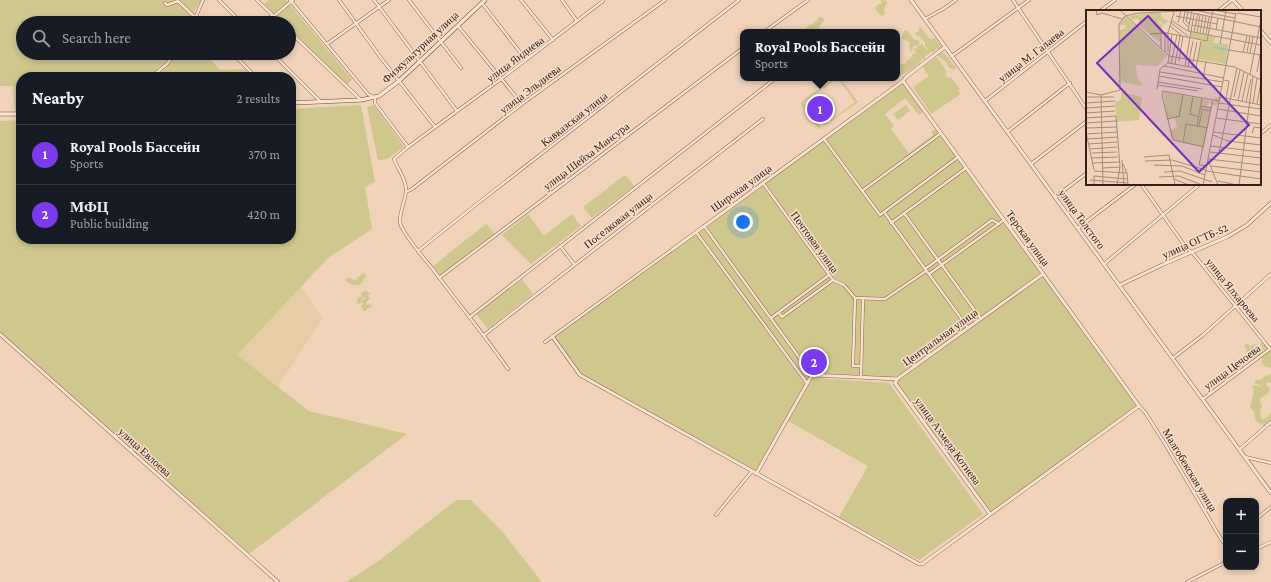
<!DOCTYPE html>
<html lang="en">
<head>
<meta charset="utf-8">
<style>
	body { margin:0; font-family:"Crimson Pro",serif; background:#20242c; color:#f1f3f6 }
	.controls { position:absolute; right:12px; bottom:12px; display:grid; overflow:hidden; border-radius:8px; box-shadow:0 2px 6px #0003 }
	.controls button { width:36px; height:36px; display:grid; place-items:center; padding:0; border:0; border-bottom:1px solid #363941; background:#171b24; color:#f1f3f6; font:20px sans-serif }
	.you { position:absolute; left:743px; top:222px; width:14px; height:14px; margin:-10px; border:3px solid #fff; border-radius:50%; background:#1a73e8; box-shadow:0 0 0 6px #1a73e833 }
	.badge { display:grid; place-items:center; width:26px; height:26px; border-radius:50%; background:#7c3aed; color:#fff; font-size:13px; font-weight:700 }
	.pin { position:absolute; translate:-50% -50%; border:2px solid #fff; box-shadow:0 1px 4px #0006 }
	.popup { position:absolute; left:740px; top:29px; width:160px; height:52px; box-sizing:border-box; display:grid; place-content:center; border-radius:8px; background:#171b24; filter:drop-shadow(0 1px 3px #0005); font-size:13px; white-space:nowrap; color:#9ea1a6 }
	.popup b { font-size:15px; color:#f1f3f6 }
	.popup::after { content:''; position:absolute; left:50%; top:100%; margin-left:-8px; border:8px solid transparent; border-top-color:#171b24 }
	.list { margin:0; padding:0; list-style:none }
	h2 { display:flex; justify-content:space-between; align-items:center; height:52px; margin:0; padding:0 16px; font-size:17px }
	h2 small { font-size:13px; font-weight:400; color:#9ea1a6 }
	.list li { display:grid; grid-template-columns:26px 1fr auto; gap:12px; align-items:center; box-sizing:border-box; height:60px; padding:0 16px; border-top:1px solid #363941 }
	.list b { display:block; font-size:15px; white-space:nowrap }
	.list p { margin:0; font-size:13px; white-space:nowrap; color:#9ea1a6 }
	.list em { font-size:13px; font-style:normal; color:#9ea1a6 }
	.icon { flex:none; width:22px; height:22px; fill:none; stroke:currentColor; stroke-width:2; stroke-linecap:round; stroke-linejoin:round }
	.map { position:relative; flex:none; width:1271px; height:582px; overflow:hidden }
	.search { position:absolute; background:#171b24; box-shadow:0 2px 6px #0003; left:16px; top:16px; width:280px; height:44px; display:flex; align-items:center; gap:10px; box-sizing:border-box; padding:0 14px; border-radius:22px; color:#9ea1a6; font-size:15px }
	.panel { position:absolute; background:#171b24; box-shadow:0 2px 6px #0003; left:16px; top:72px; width:280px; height:172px; border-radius:16px }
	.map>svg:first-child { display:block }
</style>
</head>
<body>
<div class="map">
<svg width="1271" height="582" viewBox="0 0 1271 582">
	<rect width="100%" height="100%" fill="#f1d3ba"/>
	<polygon fill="#e7cda6" points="301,287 323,318 278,387 237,355"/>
	<g fill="#cfc78d">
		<polygon points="0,0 201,0 188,23 23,23 23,53 205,53 220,70 245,69 250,73 212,74 191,77 21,77 21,111 15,112 13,86 0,86"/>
		<polygon points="269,0 286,0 352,79 347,85 289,29 289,23 283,23 264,4"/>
		<polygon points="881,0 886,1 887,3 884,9 885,14 882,16 880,15 875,8 878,4 881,4"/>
		<polygon points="819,17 822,17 824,20 818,29 815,28 814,32 807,32 806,28 808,27 809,25 813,24 814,21 817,21"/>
		<path d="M919,27h1l10,12 5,-1 7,9 -3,3 -3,-2 -1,4h-4l-6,4v3h-3c-3,7 -15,13 -23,17l-1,-3 3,-2 -4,-2 1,-2 -1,-1v-5l3,3h5l1,-3 5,-3 2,-4 3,-1 -2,-4 1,-1 3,1 -2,-4 -3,2 -1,5 -2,-1 -1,-9 -7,-4 2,-7 3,-1 7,10h4l2,3 -2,2 1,1 3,-2 5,6 1,-1 -3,-3v-4l-5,-4 1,-2h-3l-3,-2 4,-3z"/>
		<path d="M942,52c7,3 8,11 14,15l-1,2 -1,1 -6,-3 -1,-4 -9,-7v-2z"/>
		<polygon points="937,57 947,72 945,74 948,78 951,77 960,89 958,91 961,94 931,114 913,87 929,76 923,67"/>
		<polygon points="834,78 840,78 858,102 824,126 824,125 855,102 838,78 803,103 821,128 819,129 800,103"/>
		<polygon points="903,81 924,111 919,115 905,98 885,114 894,126 891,129 909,153 933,135 931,132 937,128 1139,406 990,514 892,378 812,375 756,474 580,375 552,336"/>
		<polygon points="361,105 375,182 365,187 372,229 328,258 237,355 309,411 407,434 249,554 0,332 0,121 21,120 21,239 291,239 291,109"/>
		<polygon points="374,105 404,147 387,159 378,160 367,107"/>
		<polygon points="906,105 910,111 898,120 893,114"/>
		<polygon points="625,175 634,186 592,218 583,207"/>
		<polygon points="528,214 544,236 572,214 581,226 531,264 502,235"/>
		<polygon points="486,224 495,234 441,276 433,266"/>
		<path d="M363,273l3,2v2l-3,1 1,4 -2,-1 -1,3 -2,1 -1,-1 -2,2c-4,-2 -7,-1 -10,-6l2,-3 8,4 -1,-1c3,-3 5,-4 8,-7z"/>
		<polygon points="522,279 533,294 488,329 476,314"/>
		<polygon points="366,291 370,293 368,295 370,299 366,302 367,305 370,304 372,306 371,308 368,308 366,311 364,311 361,306 363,304 362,301 365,297 362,298 361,303 359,304 356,303 358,301 357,299 359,297 361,297 362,292"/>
		<polygon points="1261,342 1267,347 1265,350 1263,351 1263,352 1271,347 1271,368 1264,366 1261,361 1263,359 1262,358 1257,361 1254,359 1252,356 1246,352 1247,350 1244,346 1247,343 1250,346 1251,349 1251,345 1256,344 1261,349 1263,348 1260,345"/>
		<path d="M1271,374v9l-4,-1 -1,3 4,4 -2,4 -5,4h-2l-1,3 2,7 -2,1 1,11c5,1 9,-4 10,-8v14l-7,1 -8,-5 -2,-5 1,-3 -5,-6 4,-16 -2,-4 3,-2 5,2 1,-1 -6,-3v-3h6l4,-4z"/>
		<polygon points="813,378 889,383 983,514 919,560 839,517 868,466 788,421"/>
		<polygon points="456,500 471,500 501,530 542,582 346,582 380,560"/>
	</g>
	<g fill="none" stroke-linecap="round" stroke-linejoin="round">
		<defs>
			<g id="minor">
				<polyline points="219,0 242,23"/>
				<polyline points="257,0 281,23"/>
				<polyline points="290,0 368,94 375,98 375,103 408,147 501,79 603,1 603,0"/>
				<polyline points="339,0 381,58 435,127"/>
				<polyline points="374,0 457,111"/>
				<polyline points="409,0 461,68"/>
				<polyline points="521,0 553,40"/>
				<polyline points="562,0 577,21"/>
				<polyline points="1013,0 1087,110"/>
				<polyline points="165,3 167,5 178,1 201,23"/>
				<polyline points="482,3 526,60"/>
				<polyline points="1100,11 1115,0"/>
				<polyline points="1218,11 1232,0"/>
				<polyline points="274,16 293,0"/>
				<polyline points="925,19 943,9 956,0"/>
				<polyline points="193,23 203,0"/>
				<polyline points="265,23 272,15"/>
				<polyline points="458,26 522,104"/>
				<polyline points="289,31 361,100"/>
				<polyline points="764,32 808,0"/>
				<polyline points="327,44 389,0"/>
				<polyline points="232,53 256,77"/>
				<polyline points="272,53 321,102"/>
				<polyline points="952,56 1029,0"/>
				<polyline points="151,77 167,64 175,53"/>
				<polyline points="985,101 1087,21"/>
				<polyline points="1007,132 1070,83"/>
				<polyline points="1260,134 1271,125"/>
				<polyline points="824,139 880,215 958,157"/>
				<path d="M408,147l-14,12c4,11 12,19 12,31 0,11 -9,26 -5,36 7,14 21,30 31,42 25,34 52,66 76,101"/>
				<polyline points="1031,164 1087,121"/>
				<polyline points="763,183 833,280 844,285 855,298 885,299 926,271"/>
				<polyline points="1141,184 1187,249 1192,252 1270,349"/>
				<polyline points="862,191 941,133"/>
				<polyline points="406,192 412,189 522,104 665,0"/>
				<polyline points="1055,197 1087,173"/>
				<polyline points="884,212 968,328"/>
				<polyline points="904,213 981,319"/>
				<polyline points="891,223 966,168"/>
				<polyline points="704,226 812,375"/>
				<polyline points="1078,228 1136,184"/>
				<polyline points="696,232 807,383"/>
				<polyline points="560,246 574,264"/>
				<polyline points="418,251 473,207 739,0"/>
				<polyline points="1104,264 1200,184"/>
				<polyline points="925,269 992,220 999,224"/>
				<polyline points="929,274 1004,220"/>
				<polyline points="439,278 743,48"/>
				<polyline points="855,298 853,366 861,366"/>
				<polyline points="779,313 782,317 833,280"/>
				<polyline points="470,317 772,81"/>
				<polyline points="771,318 829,275"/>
				<polyline points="484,335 763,119"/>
				<polyline points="545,342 673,249"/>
				<polyline points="1173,358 1203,335 1271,274"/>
				<polyline points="861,376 863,299"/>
				<polyline points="1203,399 1270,349"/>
				<polyline points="1139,406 1145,412 1167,447 1221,539 1223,542 1226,542"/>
				<polyline points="1240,449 1271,422"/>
				<polyline points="1245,457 1271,463"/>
				<polyline points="716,515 752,471"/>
				<polyline points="1256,519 1271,507"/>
				<polyline points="1256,549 1271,542"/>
				<polyline points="1187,582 1226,562"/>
			</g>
			<g id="tertiary">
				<polyline points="911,0 1271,493"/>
				<polyline points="1233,0 1243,11"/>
				<polyline points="1260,30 1271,43"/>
				<polyline points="673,249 903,81 906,77 945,47"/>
				<polyline points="1120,285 1164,264 1227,237 1247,225 1271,203"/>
				<polyline points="0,334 278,582"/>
				<polyline points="552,336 580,375 919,564 922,564 1139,406 903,81"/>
				<polyline points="895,383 897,379 1043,274"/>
				<polyline points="895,383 990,514"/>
				<polyline points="756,474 812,375 898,379"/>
			</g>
			<g id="secondary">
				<polyline points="291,103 361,100 379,96 399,81 485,0"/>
				<polyline points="0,114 21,114"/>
			</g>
		</defs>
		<use href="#minor" stroke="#896253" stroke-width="3.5"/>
		<use href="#tertiary" stroke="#896253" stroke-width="4"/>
		<use href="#secondary" stroke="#6a4437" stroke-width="4.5"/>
		<use href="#minor" stroke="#fce2cd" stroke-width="2.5"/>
		<use href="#tertiary" stroke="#fce2cd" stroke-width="3"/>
		<use href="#secondary" stroke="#fce2cd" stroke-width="3.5"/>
	</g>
	<g text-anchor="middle" stroke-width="3" stroke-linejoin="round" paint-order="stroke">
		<g font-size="11" fill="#362019" stroke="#f8dfca">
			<text transform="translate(420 47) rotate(-43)" y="4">Физкультурная улица</text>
			<text transform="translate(1031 55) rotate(-38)" y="4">улица М. Галаева</text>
			<text transform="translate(515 59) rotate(-37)" y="4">улица Яндиева</text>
			<text transform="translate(530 89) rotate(-37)" y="4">улица Эльдиева</text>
			<text transform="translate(574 119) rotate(-38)" y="4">Кавказская улица</text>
			<text transform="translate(586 156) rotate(-37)" y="4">улица Шейха Мансура</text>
			<text transform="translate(741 188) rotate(-36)" y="4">Широкая улица</text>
			<text transform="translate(1082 219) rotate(54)" y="4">улица Толстого</text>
			<text transform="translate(618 220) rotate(-38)" y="4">Поселковая улица</text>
			<text transform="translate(1028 238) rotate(54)" y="4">Терская улица</text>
			<text transform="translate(1195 241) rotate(-24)" y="4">улица ОГТБ-52</text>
			<text transform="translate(815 242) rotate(54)" y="4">Почтовая улица</text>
			<text transform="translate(1233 290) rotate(51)" y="4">улица Ялхароева</text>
			<text transform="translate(940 337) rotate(-36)" y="4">Центральная улица</text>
			<text transform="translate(1232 367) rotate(-37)" y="4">улица Цечоева</text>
			<text transform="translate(948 441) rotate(54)" y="4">улица Ахмеда Котиева</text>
			<text transform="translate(145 452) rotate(42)" y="4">улица Евлоева</text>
			<text transform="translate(1190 470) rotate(59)" y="4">Малгобекская улица</text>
		</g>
	</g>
	<g transform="translate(1086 10)">
		<rect width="175" height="175" fill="#f1d3ba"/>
		<path d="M74,2l3,7 8,3h-5v3l-7,-4 -1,2 5,1 -2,6 7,3 -8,1 1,9 -22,-17 2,-2 -4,-6 -4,2 -4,-4zM39,6l42,40 -9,10 -22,-1 1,11 6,10 -23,-4v-52l6,-2 -1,-3h-6zM105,22l25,5 -3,6 15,1 -2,20 -28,-5 3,-18h6l-17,-4zM77,81l52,11 -1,-4 5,-1 -2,9 -8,-3 3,-1 -4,1 -1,4h4l-7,40 -21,-4 3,-20 -4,19 -9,-2 -3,-10 7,-2 -2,-10 -8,1zM35,82l21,5 -3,23 -22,2 -2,-20 6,-2z" fill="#cfc78d"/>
		<path fill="none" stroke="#9fc1ae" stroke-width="2" d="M127,37l16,3"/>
		<path fill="none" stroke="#a68b7a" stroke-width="1" d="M10,0l1,5 5,-2 20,6M34,0l49,46 66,11 26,13M108,0l41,8M127,0l23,4M99,2l-2,10 5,5M102,2l-2,9 3,3M151,3l24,4M90,6l41,8M86,11l16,10 73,14M85,13l17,13M92,13l3,-13M106,15l69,13M84,16l12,10M130,20l2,-12M75,21v18M102,21l4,-21M108,22l4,-19M111,23l3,-18M114,23l3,-18M64,24l17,-1 40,8 6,-31M86,24l-4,29 28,5 5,-27M117,24l3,-18M120,24l3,-17M134,34l6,-34M143,40l32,5M79,42v-19M82,42v-19l6,-21M157,42l4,-16M161,42l3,-16M164,43l3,-16M93,51l4,-25M85,54l6,-29M89,54l5,-28M78,56l60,12M99,56l9,-52M102,57l5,-26M106,57l5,-25M74,62l63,10M171,62l3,-17M118,64l2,-13M164,64l11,-54M73,66l63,11M137,70l6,1 -3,18M72,72l44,7M72,75l40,6M71,79l3,-20 8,-6M77,81l-1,5 11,44 31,7M77,81l56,10M0,82l15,3 19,-5 -1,-66 6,-8 14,-3 44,-2 78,16M15,85l2,90M107,86l-3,18 9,3M0,87h28M134,87l41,8M148,87l6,-27M116,88l-2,11 11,2M152,91l6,-29M156,91l6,-27M160,92l5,-23M0,93l29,-2M133,93l42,6M167,93l4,-25M171,94l4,-22M114,96l12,2M0,98l29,-2M132,99l43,7M93,106l4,-21M0,108l30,-2 4,51 -3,18M130,108l45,6M81,109l13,-3M0,113l30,-2M0,114v-11l29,-2M100,114l22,4M111,116l3,-17M113,116l3,-15M0,118l31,-1M0,122l8,38M127,122l48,6M166,123l2,-6 7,1M0,124l32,-2M127,125l15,6 33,4M1,129l31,-2M97,132l3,-18M2,134l29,-2M125,136l50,6M4,139l27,-2M124,142l51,6M6,143l25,-1M133,143l18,-85M58,147l25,-2 6,30M6,148l26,-1M122,149l53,6M36,150l2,25M122,150l10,25M59,151l27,-1 34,10M6,153l27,-1M37,154l4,9 1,12M68,155l28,1 23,9M121,156l-8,-1 14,-65M125,156l50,6M17,158l17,-1M8,161l33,2M120,161l55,8M78,162l16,-1 32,11M73,167l20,-1 23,9M88,169l15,6M4,170l38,3M132,171l19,4M8,175v-9l33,3M117,175l33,-172M153,175l14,-109"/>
		<path fill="#7b2cbf" fill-opacity="0.15" stroke="#7b2cbf" stroke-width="2" d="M62,6l101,109 -50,47 -102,-109z"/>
		<rect width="175" height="175" fill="none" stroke="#362019" stroke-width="2"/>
	</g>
</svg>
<div class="controls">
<button>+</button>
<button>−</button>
</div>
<div class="you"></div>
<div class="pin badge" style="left:820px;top:109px">1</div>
<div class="popup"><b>Royal Pools Бассейн</b>Sports</div>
<div class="pin badge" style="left:814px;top:362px">2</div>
<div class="search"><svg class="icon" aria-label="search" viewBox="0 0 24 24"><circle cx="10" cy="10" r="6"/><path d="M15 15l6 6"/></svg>Search here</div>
<section class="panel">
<h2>Nearby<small>2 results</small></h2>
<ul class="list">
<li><span class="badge">1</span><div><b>Royal Pools Бассейн</b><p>Sports</p></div><em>370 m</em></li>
<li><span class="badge">2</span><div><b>МФЦ</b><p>Public building</p></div><em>420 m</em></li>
</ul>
</section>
</div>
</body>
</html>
